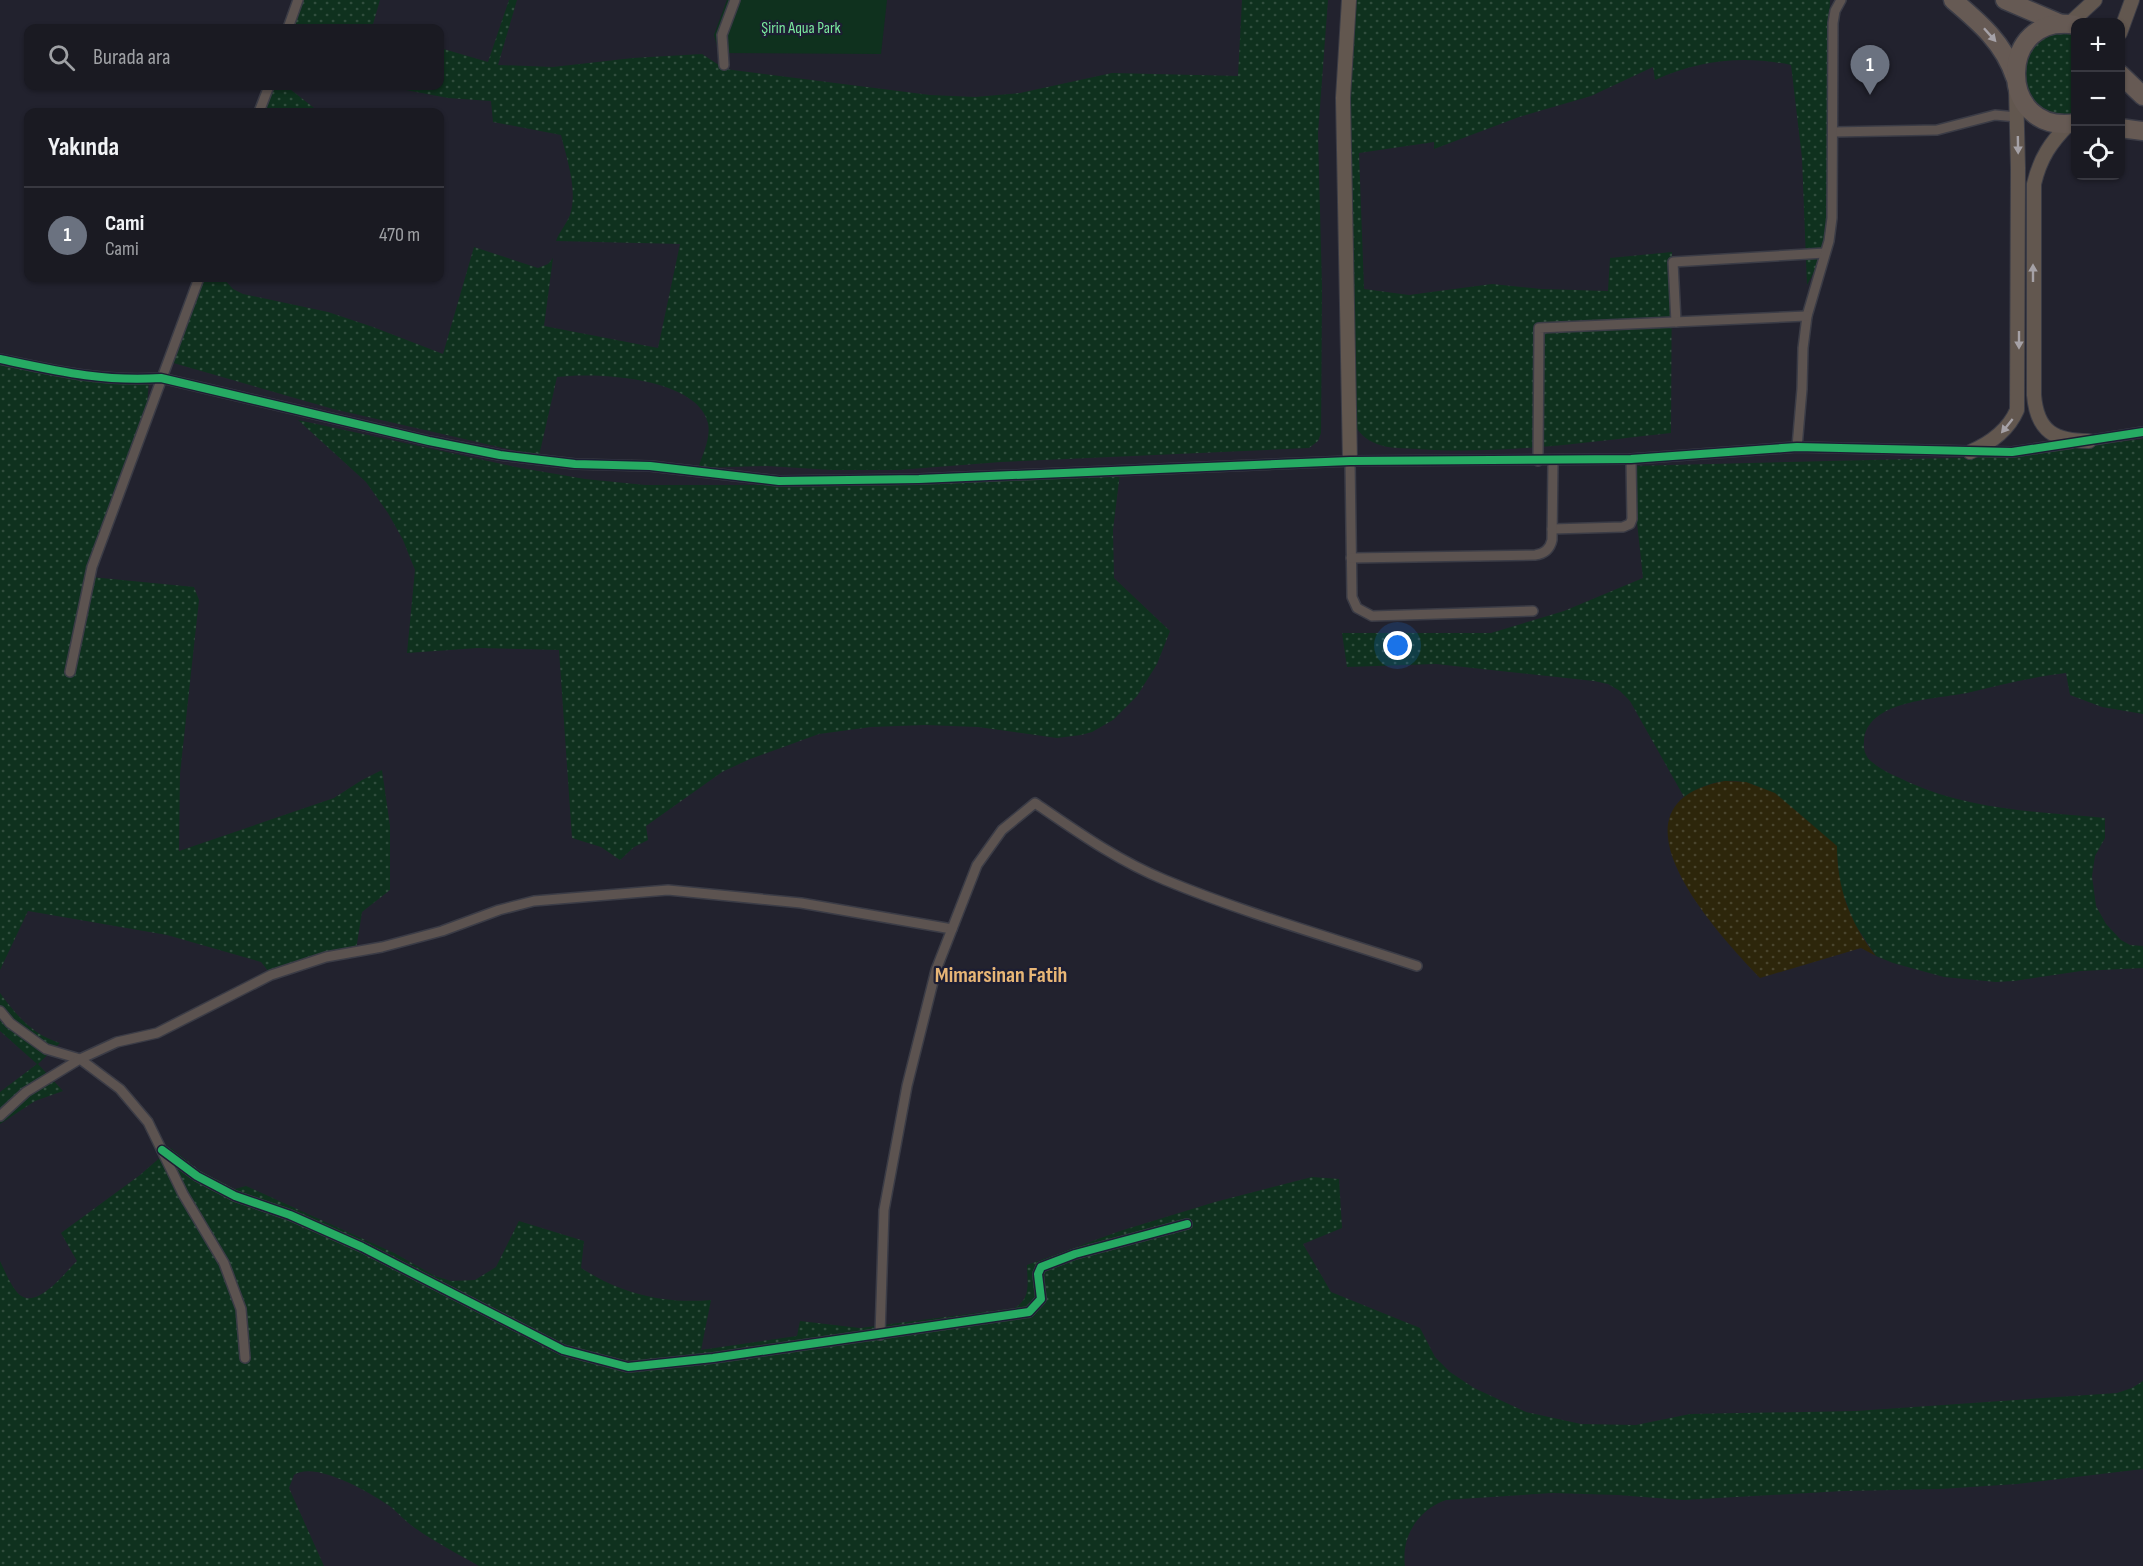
<!DOCTYPE html>
<html lang="tr">
<head>
<meta charset="utf-8">
<style>
	body { margin:0; font-family:"Sofia Sans Condensed",sans-serif; background:#27272f; color:#f1f3f6 }
	.controls { position:absolute; right:18px; top:18px; display:grid; overflow:hidden; border-radius:12px; box-shadow:0 2px 4px #0004 }
	.controls button { width:54px; height:54px; display:grid; place-items:center; padding:0; border:0; border-bottom:2px solid #383840; background:#1a1a22; color:#f1f3f6; font:30px sans-serif }
	.you { position:absolute; left:1398px; top:646px; width:21px; height:21px; margin:-15px; border:4px solid #fff; border-radius:50%; background:#1a73e8; box-shadow:0 0 0 9px #1a73e833 }
	.badge { display:grid; place-items:center; width:39px; height:39px; border-radius:50%; background:#d93025; color:#fff; font-size:20px; font-weight:700 }
	.pin { position:absolute; translate:-50% -50px; filter:drop-shadow(0 2px 3px #0008) }
	.pin::after { content:''; position:absolute; top:32px; width:21px; height:18px; background:inherit; clip-path:polygon(0 0,100% 0,50% 100%) }
	.list { margin:0; padding:0; list-style:none }
	h2 { display:flex; justify-content:space-between; align-items:center; height:78px; margin:0; padding:0 24px; font-size:26px }
	h2 small { font-size:20px; font-weight:400; color:#9fa1a5 }
	.list li { display:grid; grid-template-columns:39px 1fr auto; gap:18px; align-items:center; box-sizing:border-box; height:96px; padding:0 24px; border-top:2px solid #383840 }
	.list b { display:block; font-size:22px; white-space:nowrap }
	.list p { margin:0; font-size:20px; white-space:nowrap; color:#9fa1a5 }
	.list em { font-size:20px; font-style:normal; color:#9fa1a5 }
	.icon { flex:none; width:33px; height:33px; fill:none; stroke:currentColor; stroke-width:2; stroke-linecap:round; stroke-linejoin:round }
	.map { position:relative; flex:none; width:2143px; height:1566px; overflow:hidden }
	.search { position:absolute; background:#1a1a22; box-shadow:0 2px 4px #0004; left:24px; top:24px; width:420px; height:66px; display:flex; align-items:center; gap:15px; box-sizing:border-box; padding:0 21px; border-radius:12px; color:#9fa1a5; font-size:22px }
	.panel { position:absolute; background:#1a1a22; box-shadow:0 2px 4px #0004; left:24px; top:108px; width:420px; height:174px; border-radius:12px }
	.map>svg:first-child { display:block }
</style>
</head>
<body>
<div class="map">
<svg width="2143" height="1566" viewBox="0 0 2143 1566">
	<defs>
		<pattern id="grass-dots" width="8" height="8" patternUnits="userSpaceOnUse" patternTransform="scale(1.5)"><rect width="8" height="8" fill="#0f311e"/><path d="M2 2h.1M6 6h.1" fill="none" stroke="#314e3e" stroke-width="1.8" stroke-linecap="round"/></pattern>
		<pattern id="sand-dots" width="8" height="8" patternUnits="userSpaceOnUse" patternTransform="scale(1.5)"><rect width="8" height="8" fill="#2d260b"/><path d="M2 2h.1M6 6h.1" fill="none" stroke="#4a452e" stroke-width="1.8" stroke-linecap="round"/></pattern>
	</defs>
	<rect width="100%" height="100%" fill="#22222e"/>
	<g fill="url(#grass-dots)">
		<polygon points="299,0 380,0 373,24 384,28 291,28"/>
		<path d="M509,0h8l-19,65 55,2 80,-9 69,-4 23,15 205,26 45,2 45,-4 92,-20 126,3 4,-76h86l-10,133 4,155 -1,145 -3,8 -9,7 -308,14 -103,8h-66l-65,-4 -69,2c5,-14 13,-30 10,-45 -11,-46 -113,-51 -151,-46l-18,79 -206,-47 -163,-47 31,-84h22l10,11 10,5 85,18 45,15 70,27 31,-107 64,21 10,-4 5,-6 -9,68 114,22 22,-104 -124,-3c3,-9 10,-16 14,-26 8,-25 -3,-55 -9,-80l-68,-13 -2,-21 -43,-3 -63,-12h55v-38l48,14z"/>
		<path d="M1354,0h476c-1,32 -3,65 -2,97 1,68 15,125 -21,188l-5,-127 -11,-93c-47,-10 -92,-5 -136,15l-2,-13 -62,29 -72,21 -85,32v-7l-75,11 5,136 45,6 83,-11 49,5 67,2 2,-33 62,-6 -1,181c-83,9 -169,22 -253,16 -13,-1 -29,0 -41,-5 -11,-4 -18,-11 -24,-21l-4,-350z"/>
		<path d="M2054,34h21v79c-54,10 -70,-61 -21,-79z"/>
		<polygon points="272,86 286,86 318,111 326,112 262,112"/>
		<polygon points="0,361 149,381 144,439 91,577 194,587 199,600 180,774 179,851 334,798 362,780 382,770 390,826 390,890 362,912 355,956 310,966 273,977 261,962 167,935 28,911 0,970"/>
		<polygon points="298,420 521,468 585,479 645,485 882,485 1002,481 1120,473 1113,530 1114,578 1170,631 1157,664 1137,696 1113,720 1092,732 1081,735 1057,738 978,727 925,725 871,727 819,734 750,759 722,772 646,826 648,840 634,847 620,860 601,847 572,838 559,650 478,648 407,653 415,570 403,540 388,513 366,482"/>
		<path d="M2143,439v275l-41,-7 -32,-12 -4,-22c-34,4 -66,12 -99,20 -29,6 -102,7 -103,49 -1,7 2,16 8,20 10,9 24,14 36,20 62,28 130,30 197,36v20l-10,18 -3,20 4,30 10,18 15,16 9,5 13,1v22l-62,3 -67,10 -18,1 -52,-5 -51,-14 -17,-7 -22,-33 -14,-37 -4,-40c-47,-39 -87,-92 -152,-49l-54,-96 -10,-10 -12,-7 -14,-3 -158,-17 -89,3 -5,-34h149l73,-22 79,-33 -12,-112 362,-9z"/>
		<path d="M0,993c17,23 33,42 60,50l-22,21 25,27 -28,10 -35,23v-32l37,-28 -37,-33z"/>
		<path d="M171,1148l28,22 36,19 11,-3 148,67 41,23 16,5 24,-1 21,-13 23,-46 65,20 -3,27c41,26 82,36 130,32l-10,50 96,-14 3,-15 60,7 154,-20c18,-9 13,-27 13,-43l93,-34 95,-29 97,-25 27,2 3,49 -39,16 28,48 89,36 15,29 15,15 24,16 52,24 55,12 55,1 54,-11 166,-3 261,-18 15,-5 11,-7v88l-126,15 -76,5 -98,2 -160,9 -65,-5 -66,-2 -106,7c-28,10 -45,36 -41,66h-926c-21,-12 -44,-24 -64,-38 -9,-6 -16,-14 -24,-21 -18,-13 -76,-47 -97,-32l-5,13 35,78h-324v-305c5,10 9,21 16,30 18,24 48,-18 61,-30l-16,-28 79,-58z"/>
	</g>
	<path fill="url(#sand-dots)" d="M1725,781l21,1 29,11 62,53c0,42 13,77 39,110l-15,-8 -101,30c-43,-45 -163,-174 -35,-197z"/>
	<polygon fill="#0f311e" points="727,0 887,0 881,54 719,53 714,35"/>
	<g fill="none" stroke-linecap="round" stroke-linejoin="round">
		<defs>
			<g id="street">
				<polyline points="288,28 298,0"/>
				<polyline points="724,65 722,35 735,0"/>
				<polyline points="259,112 269,86"/>
				<polyline points="1833,132 1937,130 1995,115 2017,117"/>
				<polyline points="1676,322 1673,262 1825,253"/>
				<path d="M0,359c57,12 103,23 161,19l268,63 71,14 75,9 75,2 129,15 140,-2 431,-18 281,-2 166,-12 215,5 60,-9"/>
				<polyline points="2086,441 2143,432"/>
				<polyline points="1797,447 1802,389 1803,348 1807,316 1829,241 1832,218 1833,23 1835,11 1841,0"/>
				<polyline points="1350,461 1352,597 1357,608 1372,616 1533,611"/>
				<polyline points="1538,461 1539,328 1807,316"/>
				<polyline points="1552,529 1623,527 1630,524 1632,519 1631,459"/>
				<path d="M1351,558l184,-3c9,-1 15,-6 17,-15l1,-79"/>
				<polyline points="70,672 92,567 199,278"/>
				<polyline points="0,1011 10,1023 46,1049 80,1059 120,1089 148,1122 183,1194 224,1263 241,1309 245,1358"/>
				<polyline points="0,1116 26,1092 80,1059 117,1042 157,1033 271,975 326,957 382,947 442,931 499,910 534,901 668,890 801,903 952,929"/>
				<polyline points="162,1150 197,1176 235,1196 290,1215 362,1247 563,1350 628,1367 713,1358 1029,1312 1041,1299 1038,1274 1041,1267 1075,1254 1187,1224"/>
				<path d="M880,1335l4,-125 23,-124 29,-116 41,-105 25,-35 33,-27c41,28 83,58 130,77 82,34 168,58 252,86"/>
			</g>
			<g id="secondary">
				<polyline points="1349,0 1343,98 1350,461"/>
				<polyline points="2069,24 2095,0"/>
				<polyline points="2120,33 2132,0"/>
				<path d="M2069,124c-18,18 -29,34 -35,60v211c3,37 21,46 55,46"/>
				<path d="M1970,452c21,-9 38,-21 47,-42l1,-242 -2,-79"/>
			</g>
			<g id="highway">
				<path d="M1953,0c26,22 51,43 62,77"/>
				<polyline points="2005,0 2061,24"/>
				<path d="M2076,25c-79,-15 -81,111 0,98"/>
				<polyline points="2120,74 2143,96"/>
				<polyline points="2120,128 2143,131"/>
			</g>
		</defs>
		<use href="#street" stroke="#3b3c46" stroke-width="12"/>
		<use href="#secondary" stroke="#3b3c46" stroke-width="16"/>
		<use href="#highway" stroke="#3b3c46" stroke-width="21"/>
		<use href="#street" stroke="#5c5350" stroke-width="9"/>
		<use href="#secondary" stroke="#62574f" stroke-width="14"/>
		<use href="#highway" stroke="#665a54" stroke-width="18"/>
		<defs>
			<g id="cycleway">
				<path d="M0,359c57,12 103,23 161,19l268,63 71,14 75,9 75,2 129,15 140,-2 431,-18 281,-2 166,-12 215,5 131,-20"/>
				<polyline points="162,1150 197,1176 235,1196 290,1215 362,1247 563,1350 628,1367 713,1358 1029,1312 1041,1299 1038,1274 1041,1267 1075,1254 1187,1224"/>
			</g>
		</defs>
		<use href="#cycleway" stroke="#1d1e33" stroke-width="11"/>
		<use href="#cycleway" stroke="#26ab63" stroke-width="8"/>
	</g>
	<defs><path id="oneway-solid" d="M-6-.8H1V-3.2L6.5 0L1 3.2V.8H-6Z" transform="scale(1.5)"/></defs>
	<use fill="#a6a2a8" href="#oneway-solid" transform="translate(1990 35) rotate(48)"/>
	<g fill="#a5a1a6">
		<use href="#oneway-solid" transform="translate(2018 145) rotate(89)"/>
		<use href="#oneway-solid" transform="translate(2033 273) rotate(-90)"/>
		<use href="#oneway-solid" transform="translate(2019 340) rotate(90)"/>
		<use href="#oneway-solid" transform="translate(2007 426) rotate(129)"/>
	</g>
	<g text-anchor="middle" stroke-width="4.5" stroke-linejoin="round" paint-order="stroke">
		<g font-size="16" fill="#7ae99e" stroke="#1d1e33">
			<text x="801" y="33">Şirin Aqua Park</text>
		</g>
		<g font-size="22" font-weight="bold" fill="#e8b676" stroke="#1d1e33">
			<text x="1001" y="982">Mimarsinan Fatih</text>
		</g>
	</g>
</svg>
<div class="controls">
<button>+</button>
<button>−</button>
<button><svg class="icon" aria-label="locate" viewBox="0 0 24 24"><circle cx="12" cy="12" r="6"/><path d="M12 2v4M12 18v4M2 12h4M18 12h4"/></svg></button>
</div>
<div class="you"></div>
<div class="pin badge" style="left:1870px;top:95px;background:#6b7280">1</div>
<div class="search"><svg class="icon" aria-label="search" viewBox="0 0 24 24"><circle cx="10" cy="10" r="6"/><path d="M15 15l6 6"/></svg>Burada ara</div>
<section class="panel">
<h2>Yakında<small></small></h2>
<ul class="list">
<li><span class="badge" style="background:#6b7280">1</span><div><b>Cami</b><p>Cami</p></div><em>470 m</em></li>
</ul>
</section>
</div>
</body>
</html>
